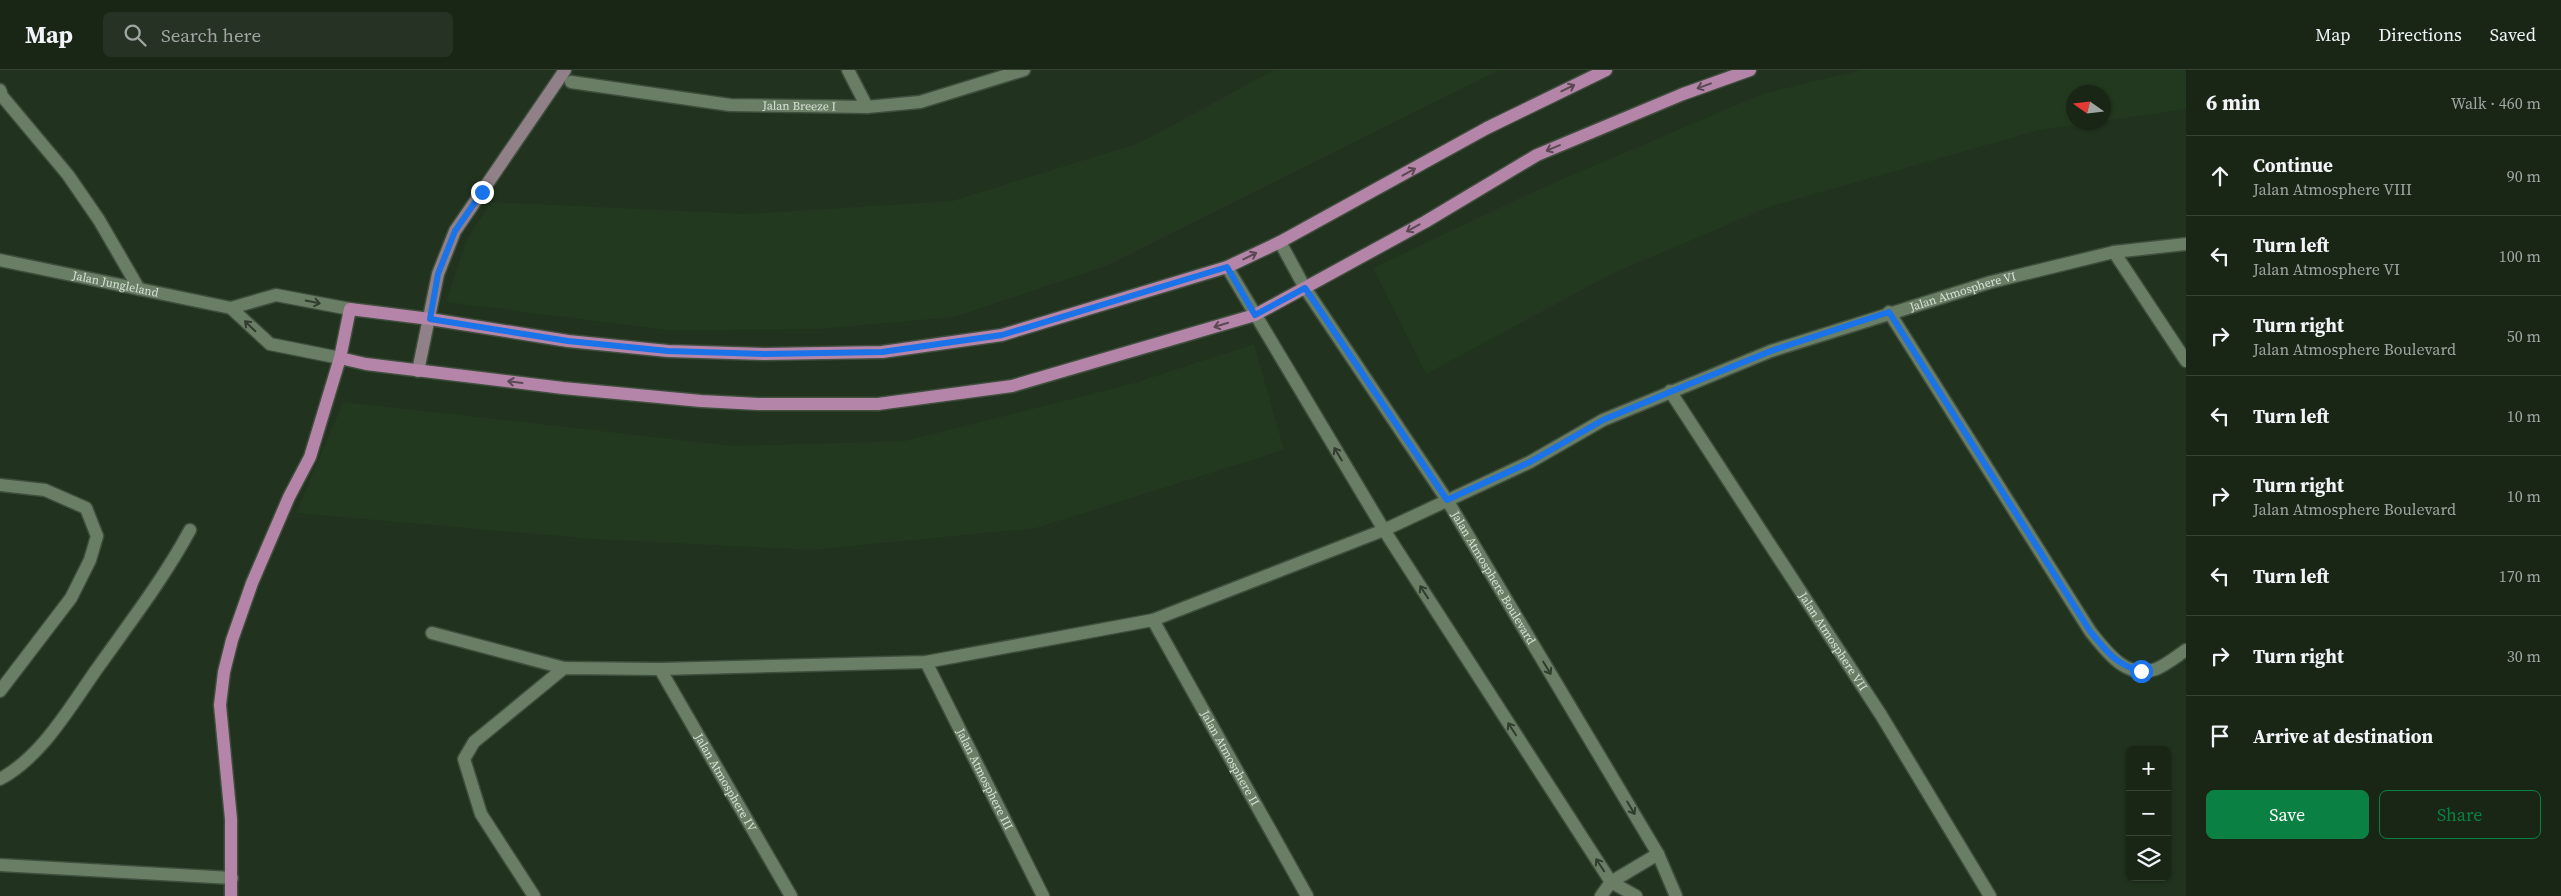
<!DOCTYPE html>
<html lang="en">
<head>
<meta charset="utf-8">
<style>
	body { margin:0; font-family:"Source Serif 4",serif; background:#263223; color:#f1f3f6 }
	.controls { position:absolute; right:15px; bottom:15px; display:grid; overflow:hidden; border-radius:8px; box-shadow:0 1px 4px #0004 }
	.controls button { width:45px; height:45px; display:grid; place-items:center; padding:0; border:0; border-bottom:1px solid #374335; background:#192616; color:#f1f3f6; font:25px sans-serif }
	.compass { position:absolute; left:2066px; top:15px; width:45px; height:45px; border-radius:50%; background:#192616; box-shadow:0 1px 4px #0004; rotate:284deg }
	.stop { position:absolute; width:15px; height:15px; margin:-11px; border:4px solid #1a73e8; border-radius:50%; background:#fff }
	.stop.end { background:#1a73e8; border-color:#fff; box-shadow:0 1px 5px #0008 }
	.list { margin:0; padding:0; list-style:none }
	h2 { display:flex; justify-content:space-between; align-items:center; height:65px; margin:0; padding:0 20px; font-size:21px }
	h2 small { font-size:16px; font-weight:400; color:#9fa5a1 }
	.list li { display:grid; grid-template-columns:32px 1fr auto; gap:15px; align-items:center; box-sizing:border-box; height:80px; padding:0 20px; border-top:1px solid #374335 }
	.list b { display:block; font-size:19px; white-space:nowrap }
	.list p { margin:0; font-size:16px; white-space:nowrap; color:#9fa5a1 }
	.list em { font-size:16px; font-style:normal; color:#9fa5a1 }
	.actions { display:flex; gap:10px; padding:15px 20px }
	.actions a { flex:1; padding:11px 0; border:1px solid #0b8043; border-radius:8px; text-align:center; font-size:18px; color:#0b8043 }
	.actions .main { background:#0b8043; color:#fff }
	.icon { flex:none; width:28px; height:28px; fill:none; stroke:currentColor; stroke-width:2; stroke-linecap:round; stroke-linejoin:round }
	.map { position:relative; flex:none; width:2186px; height:826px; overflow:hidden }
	header { display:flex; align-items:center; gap:30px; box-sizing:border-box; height:70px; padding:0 25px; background:#192616; border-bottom:1px solid #374335 }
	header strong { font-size:24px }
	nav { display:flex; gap:28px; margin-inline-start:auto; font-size:18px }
	.search { width:350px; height:45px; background:#263223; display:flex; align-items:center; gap:12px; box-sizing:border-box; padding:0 18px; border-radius:8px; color:#9fa5a1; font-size:19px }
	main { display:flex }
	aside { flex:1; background:#192616 }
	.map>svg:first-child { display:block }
</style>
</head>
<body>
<header>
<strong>Map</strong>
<div class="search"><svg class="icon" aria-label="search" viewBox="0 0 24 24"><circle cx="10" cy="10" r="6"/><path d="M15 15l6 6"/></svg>Search here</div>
<nav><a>Map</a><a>Directions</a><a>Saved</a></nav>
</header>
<main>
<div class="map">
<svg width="2186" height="826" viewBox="0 0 2186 826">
	<rect width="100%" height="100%" fill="#21321e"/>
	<g fill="#23391f">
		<polygon points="1274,0 1499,0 1106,196 955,247 820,259 667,260 446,232 467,169 491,132 744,144 952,131 1139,73"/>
		<polygon points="1861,0 2186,0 2186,39 2104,51 2104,22 2074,22 2074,52 2090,53 2043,59 1772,136 1612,204 1426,304 1373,198 1539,119 1762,24"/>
		<polygon points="1254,274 1284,380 1036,458 811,480 594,469 296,443 343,332 734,376 905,371 1131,314"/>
	</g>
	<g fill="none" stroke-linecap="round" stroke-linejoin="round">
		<defs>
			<g id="lane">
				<polyline points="0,415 45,420 86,438 97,466 90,490 71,528 0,621"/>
				<path d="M0,709c43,-23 71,-74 99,-113 32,-45 65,-88 91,-136"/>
			</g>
			<g id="street">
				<polyline points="848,0 867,37"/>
				<path id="s1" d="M571,12l159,23 137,2 53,-5 104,-32"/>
				<polyline points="0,20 2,26 68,105 99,150 139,219"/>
				<path id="s2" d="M1280,172l25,46 142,212 211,354 18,42"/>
				<polyline points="2114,182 2186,291"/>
				<path id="s3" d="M0,190l231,48 45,-13 74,14"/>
				<polyline points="1227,197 1384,460 1611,812 1636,826"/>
				<polyline points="231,238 270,274 340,288"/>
				<path d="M1889,242l201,319c16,20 36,49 66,38 10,-4 21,-13 30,-19"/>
				<path id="s4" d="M1670,321l211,324 109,181"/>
				<path id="s5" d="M1153,550l154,276"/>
				<polyline points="432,563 564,598"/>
				<path id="s6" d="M926,592l117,234"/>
				<path id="s7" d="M660,599l131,227"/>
				<polyline points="0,795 232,808"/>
				<path id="s8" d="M534,826l-53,-82 -17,-55 10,-17 90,-74 96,1 266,-7 227,-42 231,-90 146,-68 73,-42 168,-69 220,-69 123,-30 72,-8"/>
				<polyline points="1601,826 1611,812 1658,784"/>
			</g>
			<polyline id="secondary" points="418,301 438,204 455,161 565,0"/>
			<g id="primary">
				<polyline points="340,288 366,294 563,318 701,331 758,334 878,334 1012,316 1255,245 1425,152 1537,85 1683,24 1750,0"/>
				<polyline points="231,826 231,749 220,635 224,602 232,570 252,513 289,427 310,387 340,288 350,239 430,249 568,271 668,281 765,284 882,282 1002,265 1227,197 1280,172 1487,58 1606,0"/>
			</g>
		</defs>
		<use href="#lane" stroke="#3f4e3d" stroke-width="15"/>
		<use href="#street" stroke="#3f4e3d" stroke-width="15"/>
		<use href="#secondary" stroke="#3f4e3d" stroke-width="15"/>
		<use href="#primary" stroke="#3f4e3d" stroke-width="15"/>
		<use href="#lane" stroke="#6a7e66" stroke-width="12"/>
		<use href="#street" stroke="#6a7e66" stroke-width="12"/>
		<use href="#secondary" stroke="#8f8187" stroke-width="12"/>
		<use href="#primary" stroke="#b485a8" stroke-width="12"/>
	</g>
	<defs><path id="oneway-shaft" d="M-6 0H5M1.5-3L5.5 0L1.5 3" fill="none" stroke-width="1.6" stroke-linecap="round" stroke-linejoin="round" transform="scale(1.25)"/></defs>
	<g stroke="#5a4953">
		<use href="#oneway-shaft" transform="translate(1704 16) rotate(160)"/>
		<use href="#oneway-shaft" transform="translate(1568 18) rotate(-26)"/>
		<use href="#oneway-shaft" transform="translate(1553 78) rotate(157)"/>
		<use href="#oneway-shaft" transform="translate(1409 102) rotate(-29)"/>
		<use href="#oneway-shaft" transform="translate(1413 158) rotate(151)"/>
		<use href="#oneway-shaft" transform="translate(1250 186) rotate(-26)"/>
		<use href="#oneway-shaft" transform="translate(1221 255) rotate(163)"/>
		<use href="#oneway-shaft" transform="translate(515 312) rotate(-173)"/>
	</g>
	<g stroke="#303c2d">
		<use href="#oneway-shaft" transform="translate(313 232) rotate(11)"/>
		<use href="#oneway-shaft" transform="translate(250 256) rotate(-136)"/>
		<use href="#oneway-shaft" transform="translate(1338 384) rotate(-121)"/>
		<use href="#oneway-shaft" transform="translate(1424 522) rotate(-123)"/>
		<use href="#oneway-shaft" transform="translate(1547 598) rotate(59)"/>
		<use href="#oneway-shaft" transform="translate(1512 659) rotate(-123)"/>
		<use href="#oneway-shaft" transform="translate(1631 738) rotate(59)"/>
		<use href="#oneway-shaft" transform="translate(1600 795) rotate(-123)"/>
	</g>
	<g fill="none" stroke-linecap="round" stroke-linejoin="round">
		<path stroke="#1a73e8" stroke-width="6" d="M482,122l-27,39 -17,43 -8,45 138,22 100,10 96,3 118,-2 120,-17 225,-68 28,48 50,-27 142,212 83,-38 73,-42 67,-28 101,-41 118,-39 201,319c15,19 26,34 51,40"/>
	</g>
	<g text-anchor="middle" stroke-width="4" stroke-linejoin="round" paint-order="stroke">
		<g font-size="12" fill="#d7e2d5" stroke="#10180e">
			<text dy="4" stroke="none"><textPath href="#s1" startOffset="230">Jalan Breeze I</textPath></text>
			<text dy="4" stroke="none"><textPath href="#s3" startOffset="118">Jalan Jungleland</textPath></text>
			<text dy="4" stroke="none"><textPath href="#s8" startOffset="1760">Jalan Atmosphere VI</textPath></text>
			<text dy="4" stroke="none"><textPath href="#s2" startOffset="398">Jalan Atmosphere Boulevard</textPath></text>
			<text dy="4" stroke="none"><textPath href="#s4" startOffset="299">Jalan Atmosphere VII</textPath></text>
			<text dy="4" stroke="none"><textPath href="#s5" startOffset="158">Jalan Atmosphere II</textPath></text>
			<text dy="4" stroke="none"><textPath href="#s6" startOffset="131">Jalan Atmosphere III</textPath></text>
			<text dy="4" stroke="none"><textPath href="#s7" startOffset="131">Jalan Atmosphere IV</textPath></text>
		</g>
	</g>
</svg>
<div class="controls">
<button>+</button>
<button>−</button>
<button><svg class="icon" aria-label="layers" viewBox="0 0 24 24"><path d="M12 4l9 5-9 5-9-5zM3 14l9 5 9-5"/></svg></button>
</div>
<svg class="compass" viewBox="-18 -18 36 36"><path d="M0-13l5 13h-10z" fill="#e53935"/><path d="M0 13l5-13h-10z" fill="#9fa5a1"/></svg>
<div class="stop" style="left:2141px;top:601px"></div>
<div class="stop end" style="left:482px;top:122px"></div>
</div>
<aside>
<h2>6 min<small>Walk · 460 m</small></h2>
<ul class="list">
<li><svg class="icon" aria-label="ahead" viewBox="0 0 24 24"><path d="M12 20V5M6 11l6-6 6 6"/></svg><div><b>Continue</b><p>Jalan Atmosphere VIII</p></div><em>90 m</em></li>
<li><svg class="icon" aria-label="left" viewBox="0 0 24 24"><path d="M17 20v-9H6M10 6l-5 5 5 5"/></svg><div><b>Turn left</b><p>Jalan Atmosphere VI</p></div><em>100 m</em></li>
<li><svg class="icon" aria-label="right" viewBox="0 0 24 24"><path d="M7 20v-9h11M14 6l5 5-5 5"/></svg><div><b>Turn right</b><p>Jalan Atmosphere Boulevard</p></div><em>50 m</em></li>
<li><svg class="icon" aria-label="left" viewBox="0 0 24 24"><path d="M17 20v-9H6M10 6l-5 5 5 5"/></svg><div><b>Turn left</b></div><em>10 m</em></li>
<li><svg class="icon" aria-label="right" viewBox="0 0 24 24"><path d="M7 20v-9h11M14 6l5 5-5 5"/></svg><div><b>Turn right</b><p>Jalan Atmosphere Boulevard</p></div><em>10 m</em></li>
<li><svg class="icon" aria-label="left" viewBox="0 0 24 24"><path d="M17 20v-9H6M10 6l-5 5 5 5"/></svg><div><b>Turn left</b></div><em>170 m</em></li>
<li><svg class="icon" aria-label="right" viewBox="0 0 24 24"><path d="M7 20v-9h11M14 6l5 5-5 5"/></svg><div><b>Turn right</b></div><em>30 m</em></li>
<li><svg class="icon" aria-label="arrive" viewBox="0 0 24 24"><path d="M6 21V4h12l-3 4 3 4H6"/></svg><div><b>Arrive at destination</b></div></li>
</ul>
<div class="actions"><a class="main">Save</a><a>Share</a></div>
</aside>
</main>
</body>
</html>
